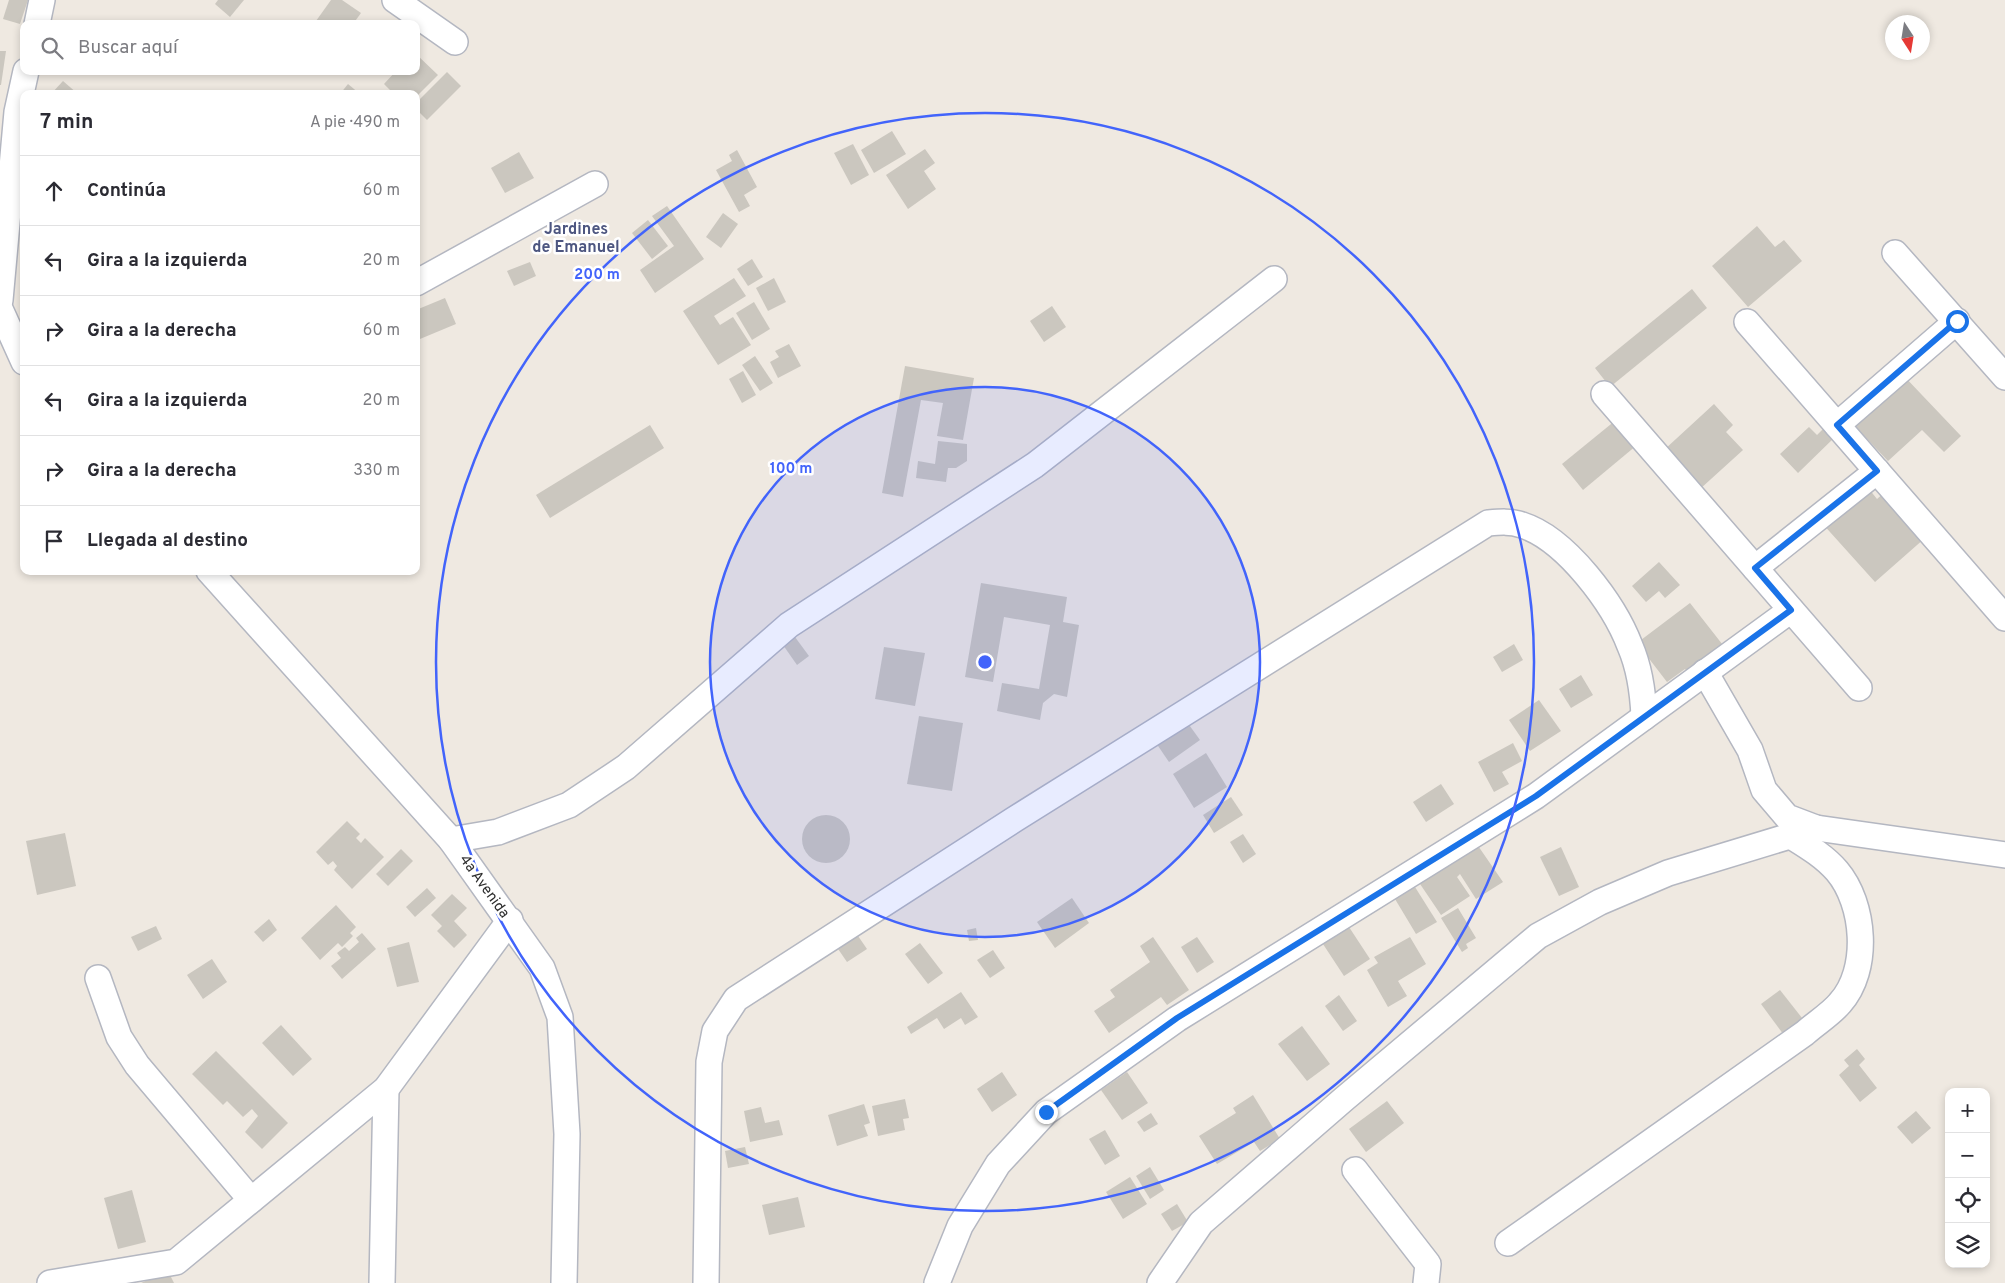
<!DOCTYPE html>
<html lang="es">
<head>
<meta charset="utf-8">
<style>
	body { margin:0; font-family:Overpass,sans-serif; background:#f2f2f3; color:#2b2b33 }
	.controls { position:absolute; right:15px; bottom:15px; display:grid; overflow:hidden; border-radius:10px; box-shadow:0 2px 8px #0003 }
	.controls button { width:45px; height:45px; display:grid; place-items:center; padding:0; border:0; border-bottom:1px solid #e1e1e2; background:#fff; color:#2b2b33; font:25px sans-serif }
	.compass { position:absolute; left:1885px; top:15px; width:45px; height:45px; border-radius:50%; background:#fff; box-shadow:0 2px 8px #0003; rotate:168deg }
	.stop { position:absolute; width:15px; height:15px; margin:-11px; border:4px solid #1a73e8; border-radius:50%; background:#fff }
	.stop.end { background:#1a73e8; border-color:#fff; box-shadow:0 1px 5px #0008 }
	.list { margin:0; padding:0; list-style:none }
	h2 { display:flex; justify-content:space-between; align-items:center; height:65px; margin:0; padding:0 20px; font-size:21px }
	h2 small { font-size:16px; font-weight:400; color:#7c7c81 }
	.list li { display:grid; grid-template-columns:32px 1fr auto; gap:15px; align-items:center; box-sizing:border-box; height:70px; padding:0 20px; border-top:1px solid #e1e1e2 }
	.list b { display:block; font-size:19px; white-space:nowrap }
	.list em { font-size:16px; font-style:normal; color:#7c7c81 }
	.icon { flex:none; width:28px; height:28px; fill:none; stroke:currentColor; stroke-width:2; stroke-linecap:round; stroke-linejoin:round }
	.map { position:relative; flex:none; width:2005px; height:1283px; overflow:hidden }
	.search { position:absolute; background:#fff; box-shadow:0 2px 8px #0003; left:20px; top:20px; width:400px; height:55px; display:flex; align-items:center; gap:12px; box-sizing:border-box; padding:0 18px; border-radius:10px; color:#7c7c81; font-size:19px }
	.panel { position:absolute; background:#fff; box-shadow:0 2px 8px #0003; left:20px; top:90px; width:400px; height:485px; border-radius:10px }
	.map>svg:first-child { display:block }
</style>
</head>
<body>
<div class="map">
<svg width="2005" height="1283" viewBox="0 0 2005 1283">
	<rect width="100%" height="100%" fill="#efe9e1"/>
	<g fill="#cbc7bf">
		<polygon points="9,0 28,0 20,24 3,19"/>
		<polygon points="218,0 244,0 230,17 215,4"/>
		<polygon points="331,0 342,0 361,13 353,24 321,24 316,21"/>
		<polygon points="0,51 6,51 1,85 0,85"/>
		<polygon points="416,54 438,75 416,97 416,94 394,94 384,84 396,71 416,71"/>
		<polygon points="447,72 461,86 427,120 416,109 416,103"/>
		<polygon points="63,81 78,94 51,94"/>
		<polygon points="348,84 360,94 340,94"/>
		<polygon points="892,131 906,154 874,173 861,150"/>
		<polygon points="853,144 869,175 851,185 834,153"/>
		<polygon points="925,149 935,163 924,171 936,189 908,209 886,175"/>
		<polygon points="737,150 757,187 744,195 750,206 739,212 716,170 732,161 729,155"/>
		<polygon points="519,152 534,178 505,193 491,168"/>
		<polygon points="667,206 704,259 655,293 640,270 674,246 652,216"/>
		<polygon points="723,213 738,224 721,248 706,237"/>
		<polygon points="648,220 668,246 652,259 632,233"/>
		<polygon points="1757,226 1775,247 1784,240 1802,261 1748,307 1712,266"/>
		<polygon points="752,259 763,277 748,286 737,269"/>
		<polygon points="530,262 536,276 514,286 507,271"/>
		<polygon points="734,278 746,296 714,316 720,325 733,317 751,345 718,365 683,311"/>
		<polygon points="774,278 786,302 768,311 756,288"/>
		<polygon points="1692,289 1707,308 1610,387 1595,368"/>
		<polygon points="445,298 456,324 420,339 416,329 416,310"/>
		<polygon points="754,302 770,329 752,340 736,313"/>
		<polygon points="1052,306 1066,327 1044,342 1030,321"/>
		<polygon points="789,344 801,366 778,378 770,362 779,357 775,351"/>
		<polygon points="755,356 773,383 760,391 742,365"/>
		<polygon points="905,366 974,378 963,440 937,436 943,403 921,400 903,497 882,493"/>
		<polygon points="743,371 756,395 742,403 729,379"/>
		<polygon points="1902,374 1961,436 1944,452 1922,430 1888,461 1851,422"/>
		<polygon points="1714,404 1733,425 1726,432 1743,450 1700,489 1664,450"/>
		<polygon points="1616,420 1637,445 1583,490 1562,464"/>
		<polygon points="650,425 664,448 550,518 536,495"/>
		<polygon points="1826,426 1836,436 1798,473 1780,454 1809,427 1817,435"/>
		<polygon points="938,441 967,444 967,461 956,468 948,468 946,482 916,478 918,461 935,464"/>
		<polygon points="1865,484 1877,499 1885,492 1925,538 1875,582 1821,522"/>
		<polygon points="1659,562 1680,585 1665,598 1659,591 1646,602 1632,586"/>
		<polygon points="981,583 1067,597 1063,622 1079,625 1067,697 1054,694 1043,703 1040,720 997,711 1002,683 1039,689 1050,625 1004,617 993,682 965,677"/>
		<polygon points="1690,603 1726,649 1691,676 1685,669 1667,682 1637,643"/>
		<polygon points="795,637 809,656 797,665 783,645"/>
		<polygon points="1514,644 1523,660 1502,672 1493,657"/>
		<polygon points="884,647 925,653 915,706 875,699"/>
		<polygon points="1581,675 1593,695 1571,708 1559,689"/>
		<polygon points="1539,700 1561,731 1530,751 1509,720"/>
		<polygon points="919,716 963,723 952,791 907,784"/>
		<polygon points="1187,722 1200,740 1169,762 1156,743"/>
		<polygon points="1513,743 1522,761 1502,772 1509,784 1494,792 1478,762"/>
		<polygon points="1206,753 1227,787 1194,808 1173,774"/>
		<polygon points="1441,784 1454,804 1426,822 1413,802"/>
		<polygon points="1231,797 1243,815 1214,833 1203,815"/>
		<circle cx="826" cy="839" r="24"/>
		<polygon points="347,821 360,834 356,838 361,843 365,838 384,857 352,889 334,870 337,866 333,861 328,865 316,852"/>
		<polygon points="65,833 76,886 37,895 26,841"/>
		<polygon points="1243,834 1256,854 1243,863 1230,842"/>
		<polygon points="1474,840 1503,882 1476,899 1460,874 1457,877 1470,896 1441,915 1416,878"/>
		<polygon points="1561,847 1579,887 1559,896 1540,857"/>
		<polygon points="401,849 413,861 388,886 376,874"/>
		<polygon points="1415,887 1437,922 1416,934 1395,899"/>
		<polygon points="427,888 436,898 415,917 406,907"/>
		<polygon points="452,894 467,908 454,921 467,935 454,948 437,931 442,926 431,915"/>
		<polygon points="1072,898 1089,923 1055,948 1037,922"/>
		<polygon points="336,905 356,927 350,933 353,936 342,947 338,943 320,960 301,938"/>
		<polygon points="1458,908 1476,938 1466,944 1468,948 1462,952 1441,918"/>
		<polygon points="269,919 277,930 263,942 254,932"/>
		<polygon points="1347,924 1370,959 1344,976 1321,941"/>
		<polygon points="156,926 162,939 138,951 131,937"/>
		<polygon points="976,928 978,940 969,941 967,930"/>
		<polygon points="362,933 376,949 342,979 331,966 341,958 337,953 345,947 349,951 359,942 356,938"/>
		<polygon points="856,933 867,949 847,962 836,946"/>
		<polygon points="1153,937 1189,990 1167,1005 1161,997 1109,1033 1094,1011 1115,997 1110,990 1150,962 1140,946"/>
		<polygon points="1197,937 1214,962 1197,973 1181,947"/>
		<polygon points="1410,937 1426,964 1398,981 1407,996 1388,1007 1367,970 1378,963 1374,957"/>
		<polygon points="409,942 419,982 397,987 387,948"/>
		<polygon points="920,943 943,973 928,984 905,954"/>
		<polygon points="993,950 1005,968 990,978 977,960"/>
		<polygon points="212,959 227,982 203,999 187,975"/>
		<polygon points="1780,990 1806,1023 1786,1038 1761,1004"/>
		<polygon points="961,992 978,1017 965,1025 961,1018 944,1029 937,1018 911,1034 907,1027"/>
		<polygon points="1339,995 1357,1021 1343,1031 1325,1006"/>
		<polygon points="281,1025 312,1059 293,1076 262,1043"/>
		<polygon points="1302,1026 1330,1064 1307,1081 1278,1044"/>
		<polygon points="1857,1049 1865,1059 1859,1065 1877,1088 1860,1102 1839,1075 1849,1066 1844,1060"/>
		<polygon points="216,1051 288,1123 262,1149 245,1132 258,1116 252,1109 243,1117 227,1101 223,1105 192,1074"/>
		<polygon points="1002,1072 1017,1095 992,1112 977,1089"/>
		<polygon points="1127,1072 1148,1103 1122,1120 1101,1090"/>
		<polygon points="1253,1095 1280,1139 1260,1151 1254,1142 1217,1164 1199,1136 1236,1113 1233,1108"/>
		<polygon points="905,1099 909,1118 903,1119 905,1130 878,1136 872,1106"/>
		<polygon points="1387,1101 1404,1123 1366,1152 1349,1129"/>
		<polygon points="864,1104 870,1123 864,1125 868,1136 837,1146 828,1115"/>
		<polygon points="761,1107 765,1123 779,1120 783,1135 750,1142 744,1111"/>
		<polygon points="1916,1111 1931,1128 1912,1144 1897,1127"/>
		<polygon points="1151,1113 1158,1124 1144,1132 1137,1122"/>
		<polygon points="1105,1130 1120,1156 1105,1165 1089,1139"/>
		<polygon points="745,1147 749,1164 728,1168 725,1151"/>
		<polygon points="1150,1167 1164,1190 1150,1199 1136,1176"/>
		<polygon points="1130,1177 1147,1204 1123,1219 1106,1192"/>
		<polygon points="132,1190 146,1242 118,1249 104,1198"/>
		<polygon points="798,1197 805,1227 769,1235 762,1205"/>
		<polygon points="1177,1204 1188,1222 1172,1231 1161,1214"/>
		<polygon points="168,1271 174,1283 141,1283"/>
	</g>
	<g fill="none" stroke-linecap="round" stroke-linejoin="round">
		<defs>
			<g id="minor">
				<polyline points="395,0 455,42"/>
				<polyline points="37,24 42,0"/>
				<polyline points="1895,253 2005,377"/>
				<polyline points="416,283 595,184"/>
				<polyline points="0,300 17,112 26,71"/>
				<polyline points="0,309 24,362"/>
				<polyline points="1747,322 2005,618"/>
				<polyline points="1604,394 1859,688"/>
				<polyline points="1837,425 1957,321"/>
				<polyline points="1755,568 1877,471"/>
				<polyline points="209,571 451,840 542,968 560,1017 567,1134 564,1283"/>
				<polyline points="1705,672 1750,750 1764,790 1787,817 1816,828"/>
				<polyline points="451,840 498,832 569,805 626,767 789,625 1035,465 1274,279"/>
				<polyline points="98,978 119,1037 137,1065 251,1200"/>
				<polyline points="1355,1170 1428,1264 1426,1283"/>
				<path d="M1508,1243l297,-210c11,-10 26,-19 35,-30 30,-33 25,-99 -3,-132 -13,-15 -30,-25 -46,-35"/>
				<polyline points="50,1283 176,1262 386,1089 510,920"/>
				<polyline points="382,1283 386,1089"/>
				<path d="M706,1283l3,-221 6,-31 21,-32 279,-180 473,-296c12,-1 23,-2 34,2 44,14 92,79 108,121 10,23 13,46 14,71"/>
				<polyline points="937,1283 960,1226 998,1164 1046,1112 1177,1019 1536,796 1791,610"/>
				<polyline points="1160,1283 1201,1223 1344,1099 1538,936 1600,902 1668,873 1816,828 2005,855"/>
			</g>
		</defs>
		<use href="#minor" stroke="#b4b7c1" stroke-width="28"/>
		<use href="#minor" stroke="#fff" stroke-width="25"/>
	</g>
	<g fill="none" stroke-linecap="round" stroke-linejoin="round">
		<polyline stroke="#1a73e8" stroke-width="6" points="1046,1112 1177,1018 1536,796 1791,610 1755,568 1877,471 1837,425 1957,321"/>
	</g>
	<circle cx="985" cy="662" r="275" fill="#4264fb" fill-opacity=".12"/>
	<g fill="none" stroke="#4264fb" stroke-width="2.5">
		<circle cx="985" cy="662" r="275"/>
		<circle cx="985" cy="662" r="549"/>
	</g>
	<g text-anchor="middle" stroke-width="5" stroke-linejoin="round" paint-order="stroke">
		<g font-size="15" fill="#2e2e2e" stroke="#fff">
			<text transform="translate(485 886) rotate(54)" y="5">4a Avenida</text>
		</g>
		<g font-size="16" font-weight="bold" fill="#4d5680" stroke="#fff">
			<text x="576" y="234">Jardines<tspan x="576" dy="18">de Emanuel</tspan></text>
		</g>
	</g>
	<circle cx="985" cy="662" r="8" fill="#4264fb" stroke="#fff" stroke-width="2.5"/>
	<g font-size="15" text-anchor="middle" font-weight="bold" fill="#4264fb" stroke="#fff" stroke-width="5" stroke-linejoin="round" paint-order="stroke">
		<text x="597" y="279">200 m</text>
		<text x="791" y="473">100 m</text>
	</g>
</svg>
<div class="controls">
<button>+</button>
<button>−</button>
<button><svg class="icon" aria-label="locate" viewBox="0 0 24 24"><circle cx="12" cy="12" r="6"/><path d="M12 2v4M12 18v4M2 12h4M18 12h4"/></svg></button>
<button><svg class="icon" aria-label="layers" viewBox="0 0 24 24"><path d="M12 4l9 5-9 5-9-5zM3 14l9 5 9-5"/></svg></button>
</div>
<svg class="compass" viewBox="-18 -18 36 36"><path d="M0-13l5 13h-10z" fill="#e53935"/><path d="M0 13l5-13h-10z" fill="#7c7c81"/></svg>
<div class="stop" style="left:1957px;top:321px"></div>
<div class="stop end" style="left:1046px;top:1112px"></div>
<div class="search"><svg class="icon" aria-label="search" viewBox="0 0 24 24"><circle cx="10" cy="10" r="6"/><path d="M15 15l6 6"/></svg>Buscar aquí</div>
<section class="panel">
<h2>7 min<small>A pie · 490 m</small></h2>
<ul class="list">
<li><svg class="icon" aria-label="ahead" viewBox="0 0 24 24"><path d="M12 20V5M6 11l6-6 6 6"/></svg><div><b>Continúa</b></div><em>60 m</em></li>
<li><svg class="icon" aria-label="left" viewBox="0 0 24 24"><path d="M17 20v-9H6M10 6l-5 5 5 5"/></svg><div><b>Gira a la izquierda</b></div><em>20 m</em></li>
<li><svg class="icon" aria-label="right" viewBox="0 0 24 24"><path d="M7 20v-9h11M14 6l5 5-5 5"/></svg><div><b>Gira a la derecha</b></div><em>60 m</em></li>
<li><svg class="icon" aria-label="left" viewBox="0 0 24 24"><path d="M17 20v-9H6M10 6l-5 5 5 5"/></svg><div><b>Gira a la izquierda</b></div><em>20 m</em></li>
<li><svg class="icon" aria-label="right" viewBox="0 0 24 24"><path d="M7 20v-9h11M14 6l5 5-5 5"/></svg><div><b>Gira a la derecha</b></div><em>330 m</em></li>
<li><svg class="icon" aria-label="arrive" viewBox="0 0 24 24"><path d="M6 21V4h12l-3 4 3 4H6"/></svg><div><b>Llegada al destino</b></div></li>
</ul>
</section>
</div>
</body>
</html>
